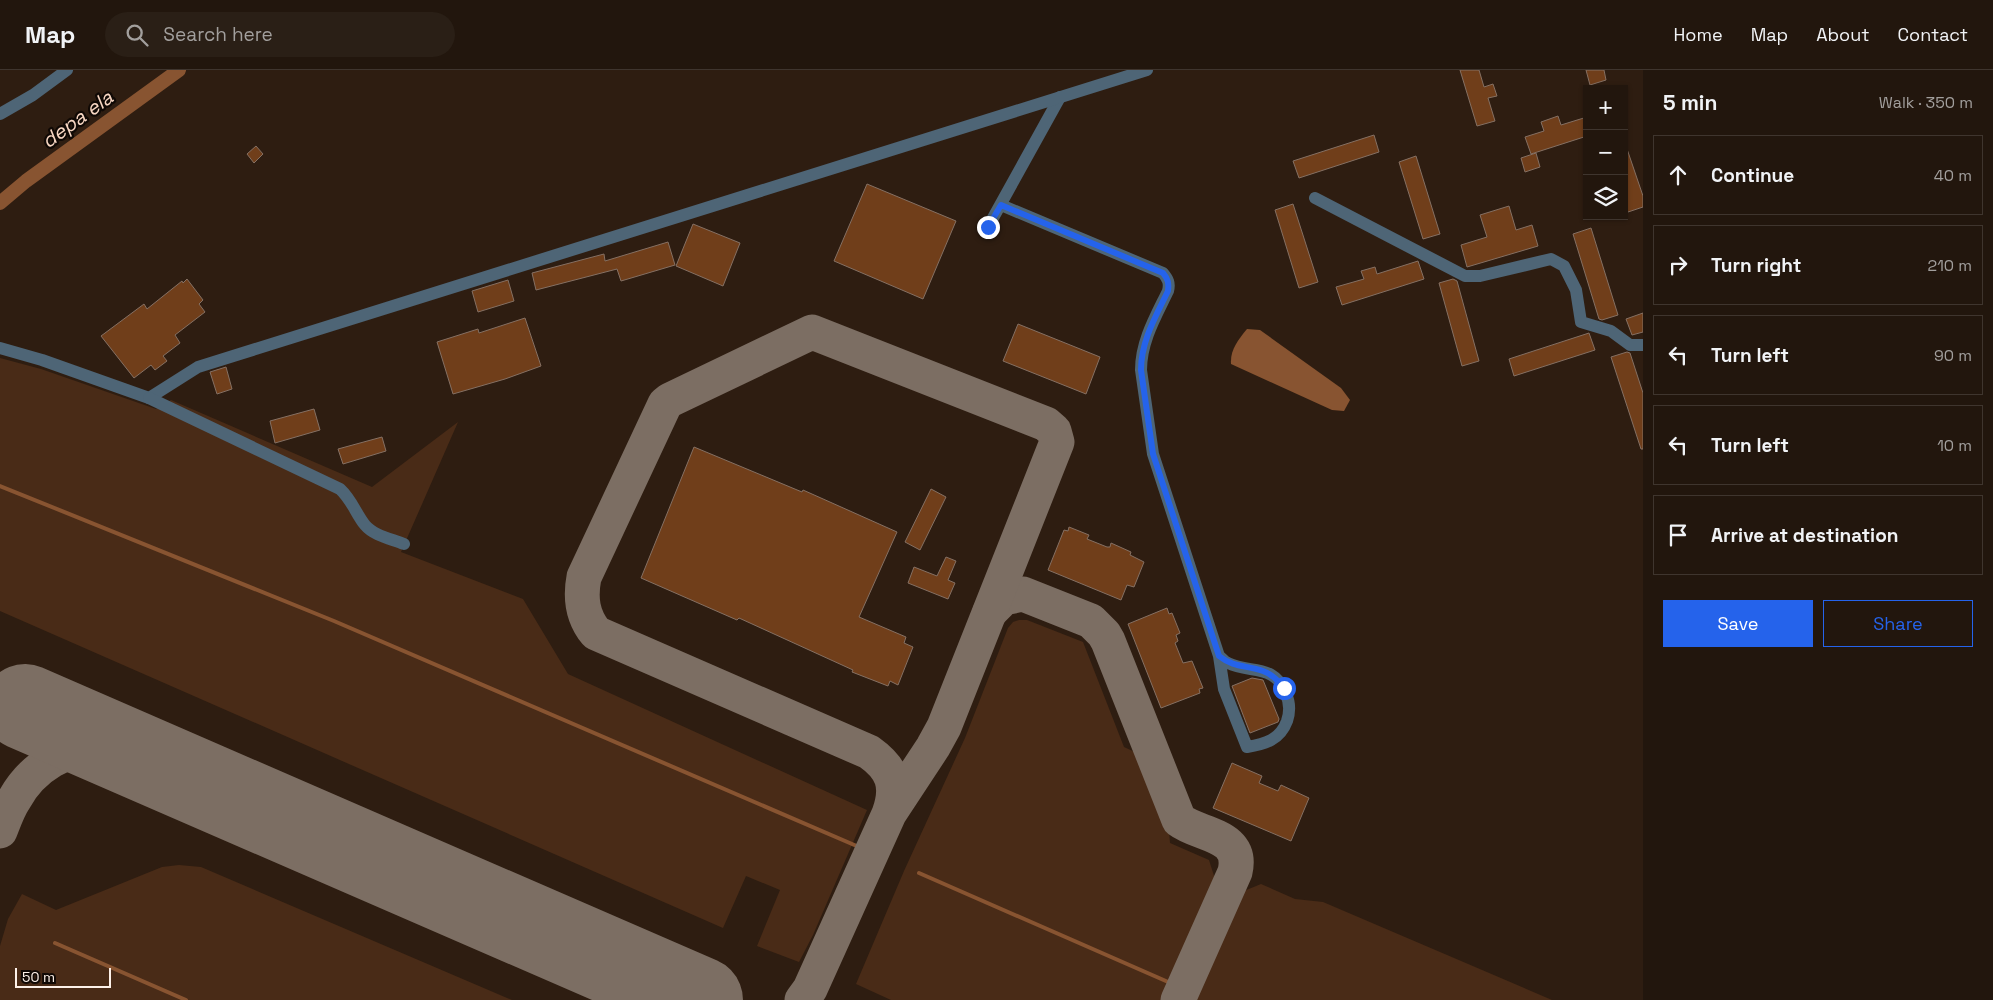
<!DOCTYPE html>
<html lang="en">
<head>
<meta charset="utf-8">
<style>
	body { margin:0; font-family:"Space Grotesk",sans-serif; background:#2a1f16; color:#f1f3f6 }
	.controls { position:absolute; right:15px; top:15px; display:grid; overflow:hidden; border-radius:0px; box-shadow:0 1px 4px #0004 }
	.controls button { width:45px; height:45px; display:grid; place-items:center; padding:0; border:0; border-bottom:1px solid #3f352e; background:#22160d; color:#f1f3f6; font:25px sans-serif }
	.scale { position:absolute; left:15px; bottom:12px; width:96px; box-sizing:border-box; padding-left:5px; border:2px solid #fdf1e9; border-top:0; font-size:14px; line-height:18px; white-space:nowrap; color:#fdf1e9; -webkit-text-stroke:4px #100905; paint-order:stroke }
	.stop { position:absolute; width:15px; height:15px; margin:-11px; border:4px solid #2563eb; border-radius:50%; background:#fff }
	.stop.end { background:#2563eb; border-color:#fff; box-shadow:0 1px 5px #0008 }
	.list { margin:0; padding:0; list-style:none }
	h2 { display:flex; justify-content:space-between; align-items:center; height:65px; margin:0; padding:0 20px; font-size:21px }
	h2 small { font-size:16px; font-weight:400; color:#a29f9d }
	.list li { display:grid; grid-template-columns:32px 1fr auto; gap:15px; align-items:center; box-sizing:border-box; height:80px; margin:0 10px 10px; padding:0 10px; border:1px solid #3f352e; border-radius:0px }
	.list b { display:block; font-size:19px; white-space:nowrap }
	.list em { font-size:16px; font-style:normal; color:#a29f9d }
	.actions { display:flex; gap:10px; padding:15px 20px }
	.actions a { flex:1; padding:11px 0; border:1px solid #2563eb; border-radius:0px; text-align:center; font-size:18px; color:#2563eb }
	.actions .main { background:#2563eb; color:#fff }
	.icon { flex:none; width:28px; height:28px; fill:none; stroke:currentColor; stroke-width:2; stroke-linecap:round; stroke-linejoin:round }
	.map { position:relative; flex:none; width:1643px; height:930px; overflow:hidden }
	header { display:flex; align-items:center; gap:30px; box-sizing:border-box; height:70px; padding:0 25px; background:#22160d; border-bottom:1px solid #3f352e }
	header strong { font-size:24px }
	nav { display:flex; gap:28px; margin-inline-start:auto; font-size:18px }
	.search { width:350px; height:45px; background:#2a1f16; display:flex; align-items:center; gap:12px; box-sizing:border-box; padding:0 18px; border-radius:28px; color:#a29f9d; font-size:19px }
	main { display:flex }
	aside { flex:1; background:#22160d }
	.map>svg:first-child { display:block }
</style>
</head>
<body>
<header>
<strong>Map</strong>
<div class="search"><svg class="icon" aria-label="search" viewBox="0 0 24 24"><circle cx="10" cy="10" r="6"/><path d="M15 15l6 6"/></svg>Search here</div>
<nav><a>Home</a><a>Map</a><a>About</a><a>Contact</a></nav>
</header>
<main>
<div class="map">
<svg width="1643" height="930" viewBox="0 0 1643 930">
	<rect width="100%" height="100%" fill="#2e1d11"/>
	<g fill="#492b17">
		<polygon points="0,288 41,299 156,339 171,330 372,417 458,352 401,482 523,529 568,604 867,740 813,865 799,892 757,876 780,820 746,806 723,858 0,541"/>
		<polygon points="1019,550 1027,550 1083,572 1124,677 1139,684 1169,760 1170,773 1209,790 1215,809 1161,930 891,930 856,914 904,801 965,668 1008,558 1013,552"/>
		<polygon points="179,795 201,797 512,930 0,930 0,876 8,849 22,824 56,840 162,797"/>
		<polygon points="1261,814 1295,829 1323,832 1552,930 1195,930 1244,821"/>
	</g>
	<path fill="#885431" d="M1247,259l13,1 81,58 9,12 -6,11 -12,-1 -101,-46c-1,-14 7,-24 16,-35z"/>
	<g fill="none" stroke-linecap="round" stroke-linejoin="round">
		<g stroke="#885431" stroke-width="4">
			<polyline points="0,416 334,551 859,777"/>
			<polyline points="919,803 1175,915"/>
			<polyline points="55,873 186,930"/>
		</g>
		<polyline stroke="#885431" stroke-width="14" points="0,133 26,111 179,0"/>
		<g stroke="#7c6e63" stroke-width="35">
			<path d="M990,542l14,-14 19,-4 68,27 13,13 4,7 71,179c21,16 65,14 56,52l-57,128"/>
			<path d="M0,761c4,-10 8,-22 14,-31 18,-33 53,-55 91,-52 9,0 18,3 27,5"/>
			<path d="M802,930l8,-11 79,-175 44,-67 11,-20 113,-285 -3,-11 -8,-7 -234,-92 -142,68 -5,4 -81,173c-4,21 -2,39 12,56l273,119c24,17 30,34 20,62"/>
		</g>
		<polyline stroke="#7c6e63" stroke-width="86" points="25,637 700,930"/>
	</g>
	<g fill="#703e1a" stroke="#857063">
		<polygon points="1460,0 1479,0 1484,17 1493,14 1497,26 1488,28 1495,51 1477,56"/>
		<polygon points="1586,0 1604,0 1606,10 1590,15"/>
		<polygon points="1558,46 1561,55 1587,47 1587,66 1531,84 1525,67 1544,61 1541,52"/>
		<polygon points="1374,65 1379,82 1299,108 1293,91"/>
		<polygon points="256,76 263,84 254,93 247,84"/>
		<polygon points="1624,76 1626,76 1643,126 1643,137 1628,142 1624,131"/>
		<polygon points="1536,83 1540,97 1525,102 1521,88"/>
		<polygon points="1416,86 1440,164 1423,169 1399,92"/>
		<polygon points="867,114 956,151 923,229 834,191"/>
		<polygon points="1293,134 1318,212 1299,218 1275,140"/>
		<polygon points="1509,136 1516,160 1532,155 1538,176 1467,197 1461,175 1487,167 1480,145"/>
		<polygon points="693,154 740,173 723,216 676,196"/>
		<polygon points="1591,158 1618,245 1602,250 1599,249 1573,164"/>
		<polygon points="668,172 675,195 621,211 617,199 536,220 532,203 604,184 605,191"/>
		<polygon points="1418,191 1424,209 1342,235 1336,217 1364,209 1361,201 1375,197 1377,204"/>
		<polygon points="187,209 203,230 199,234 205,242 175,265 180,273 163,286 167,291 155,300 151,295 134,308 101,266 144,234 147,239 182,211 183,213"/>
		<polygon points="1453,209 1457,211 1479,291 1462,296 1439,213"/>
		<polygon points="508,210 514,231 478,242 472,221"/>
		<polygon points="1643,243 1643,262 1632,265 1626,249"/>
		<polygon points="525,248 541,296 505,309 453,324 437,272 478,259 479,263"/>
		<polygon points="1018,254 1100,287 1086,324 1003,291"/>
		<polygon points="1589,263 1595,280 1514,306 1509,289"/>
		<polygon points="1627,282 1630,283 1643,323 1643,379 1641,379 1611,287"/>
		<polygon points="226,297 232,319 217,324 210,302"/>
		<polygon points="314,339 320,360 275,373 270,351"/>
		<polygon points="382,367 386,381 343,394 338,379"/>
		<polygon points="694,377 802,422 803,420 897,462 859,547 906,567 904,573 913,577 898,615 890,611 888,616 852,602 853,600 739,548 737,550 641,508"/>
		<polygon points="931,419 946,427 920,480 905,472"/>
		<polygon points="1069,457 1089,465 1087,469 1107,477 1110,477 1111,473 1131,482 1130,485 1144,492 1134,517 1127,515 1121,530 1048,500 1064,460 1068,461"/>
		<polygon points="946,487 956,491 948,510 955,513 948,529 908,513 914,497 937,506"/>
		<polygon points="1167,538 1169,544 1172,543 1180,563 1176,565 1178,571 1175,573 1183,593 1192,591 1203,618 1199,619 1200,623 1161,638 1128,554"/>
		<polygon points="1252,608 1263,610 1279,649 1278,652 1250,663 1232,616"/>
		<polygon points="1232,693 1262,706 1259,713 1278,721 1281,715 1309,728 1291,771 1213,738"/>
	</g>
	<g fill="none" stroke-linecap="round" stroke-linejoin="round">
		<g stroke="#4e6576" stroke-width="12">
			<polyline points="0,44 33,25 67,0"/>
			<polyline points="1315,128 1465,206 1480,206 1551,189 1564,196 1576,220 1581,252 1611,261 1630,275 1643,275"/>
			<path d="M1001,135l162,68c5,6 7,10 5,18 -12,25 -27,50 -27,79l12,84 66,202 5,33 23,58c18,-3 33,-7 40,-26 3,-9 3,-18 -1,-27 -11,-31 -36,-20 -58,-31 -3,-1 -6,-5 -9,-7"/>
			<polyline points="988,157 1060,27"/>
			<polyline points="0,278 42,290 149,328 198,297 1147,0"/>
			<path d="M149,328l191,91c12,11 16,25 25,36 9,11 27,14 39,19"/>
		</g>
	</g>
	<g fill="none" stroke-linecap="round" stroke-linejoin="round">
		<path stroke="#2563eb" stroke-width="6" d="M988,157l13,-22 162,68c5,6 6,10 5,18 -12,25 -27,50 -27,79l12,84 66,202c15,12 27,9 44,15 9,3 15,10 21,17"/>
	</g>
	<g text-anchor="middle" stroke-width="4.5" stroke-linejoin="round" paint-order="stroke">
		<g font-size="20" font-style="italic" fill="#f8d7c3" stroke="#100905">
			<text transform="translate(77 49) rotate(-36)" y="7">depa ela</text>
		</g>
	</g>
</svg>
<div class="controls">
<button>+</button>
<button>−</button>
<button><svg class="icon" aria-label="layers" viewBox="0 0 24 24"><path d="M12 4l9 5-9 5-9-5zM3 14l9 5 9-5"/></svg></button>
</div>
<div class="scale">50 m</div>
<div class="stop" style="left:1284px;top:618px"></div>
<div class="stop end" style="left:988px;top:157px"></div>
</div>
<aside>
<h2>5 min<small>Walk · 350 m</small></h2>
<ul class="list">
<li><svg class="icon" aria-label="ahead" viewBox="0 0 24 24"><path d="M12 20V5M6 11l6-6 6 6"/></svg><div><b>Continue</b></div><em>40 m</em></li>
<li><svg class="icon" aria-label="right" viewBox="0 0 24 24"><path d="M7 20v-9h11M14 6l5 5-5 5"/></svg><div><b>Turn right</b></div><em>210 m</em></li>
<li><svg class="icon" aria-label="left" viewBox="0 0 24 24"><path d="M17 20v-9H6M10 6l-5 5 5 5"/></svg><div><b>Turn left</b></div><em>90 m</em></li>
<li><svg class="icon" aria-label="left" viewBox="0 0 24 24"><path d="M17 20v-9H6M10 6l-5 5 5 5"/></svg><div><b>Turn left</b></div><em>10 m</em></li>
<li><svg class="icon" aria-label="arrive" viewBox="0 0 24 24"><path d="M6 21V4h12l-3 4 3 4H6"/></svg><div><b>Arrive at destination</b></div></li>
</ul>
<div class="actions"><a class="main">Save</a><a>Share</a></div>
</aside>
</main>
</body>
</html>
